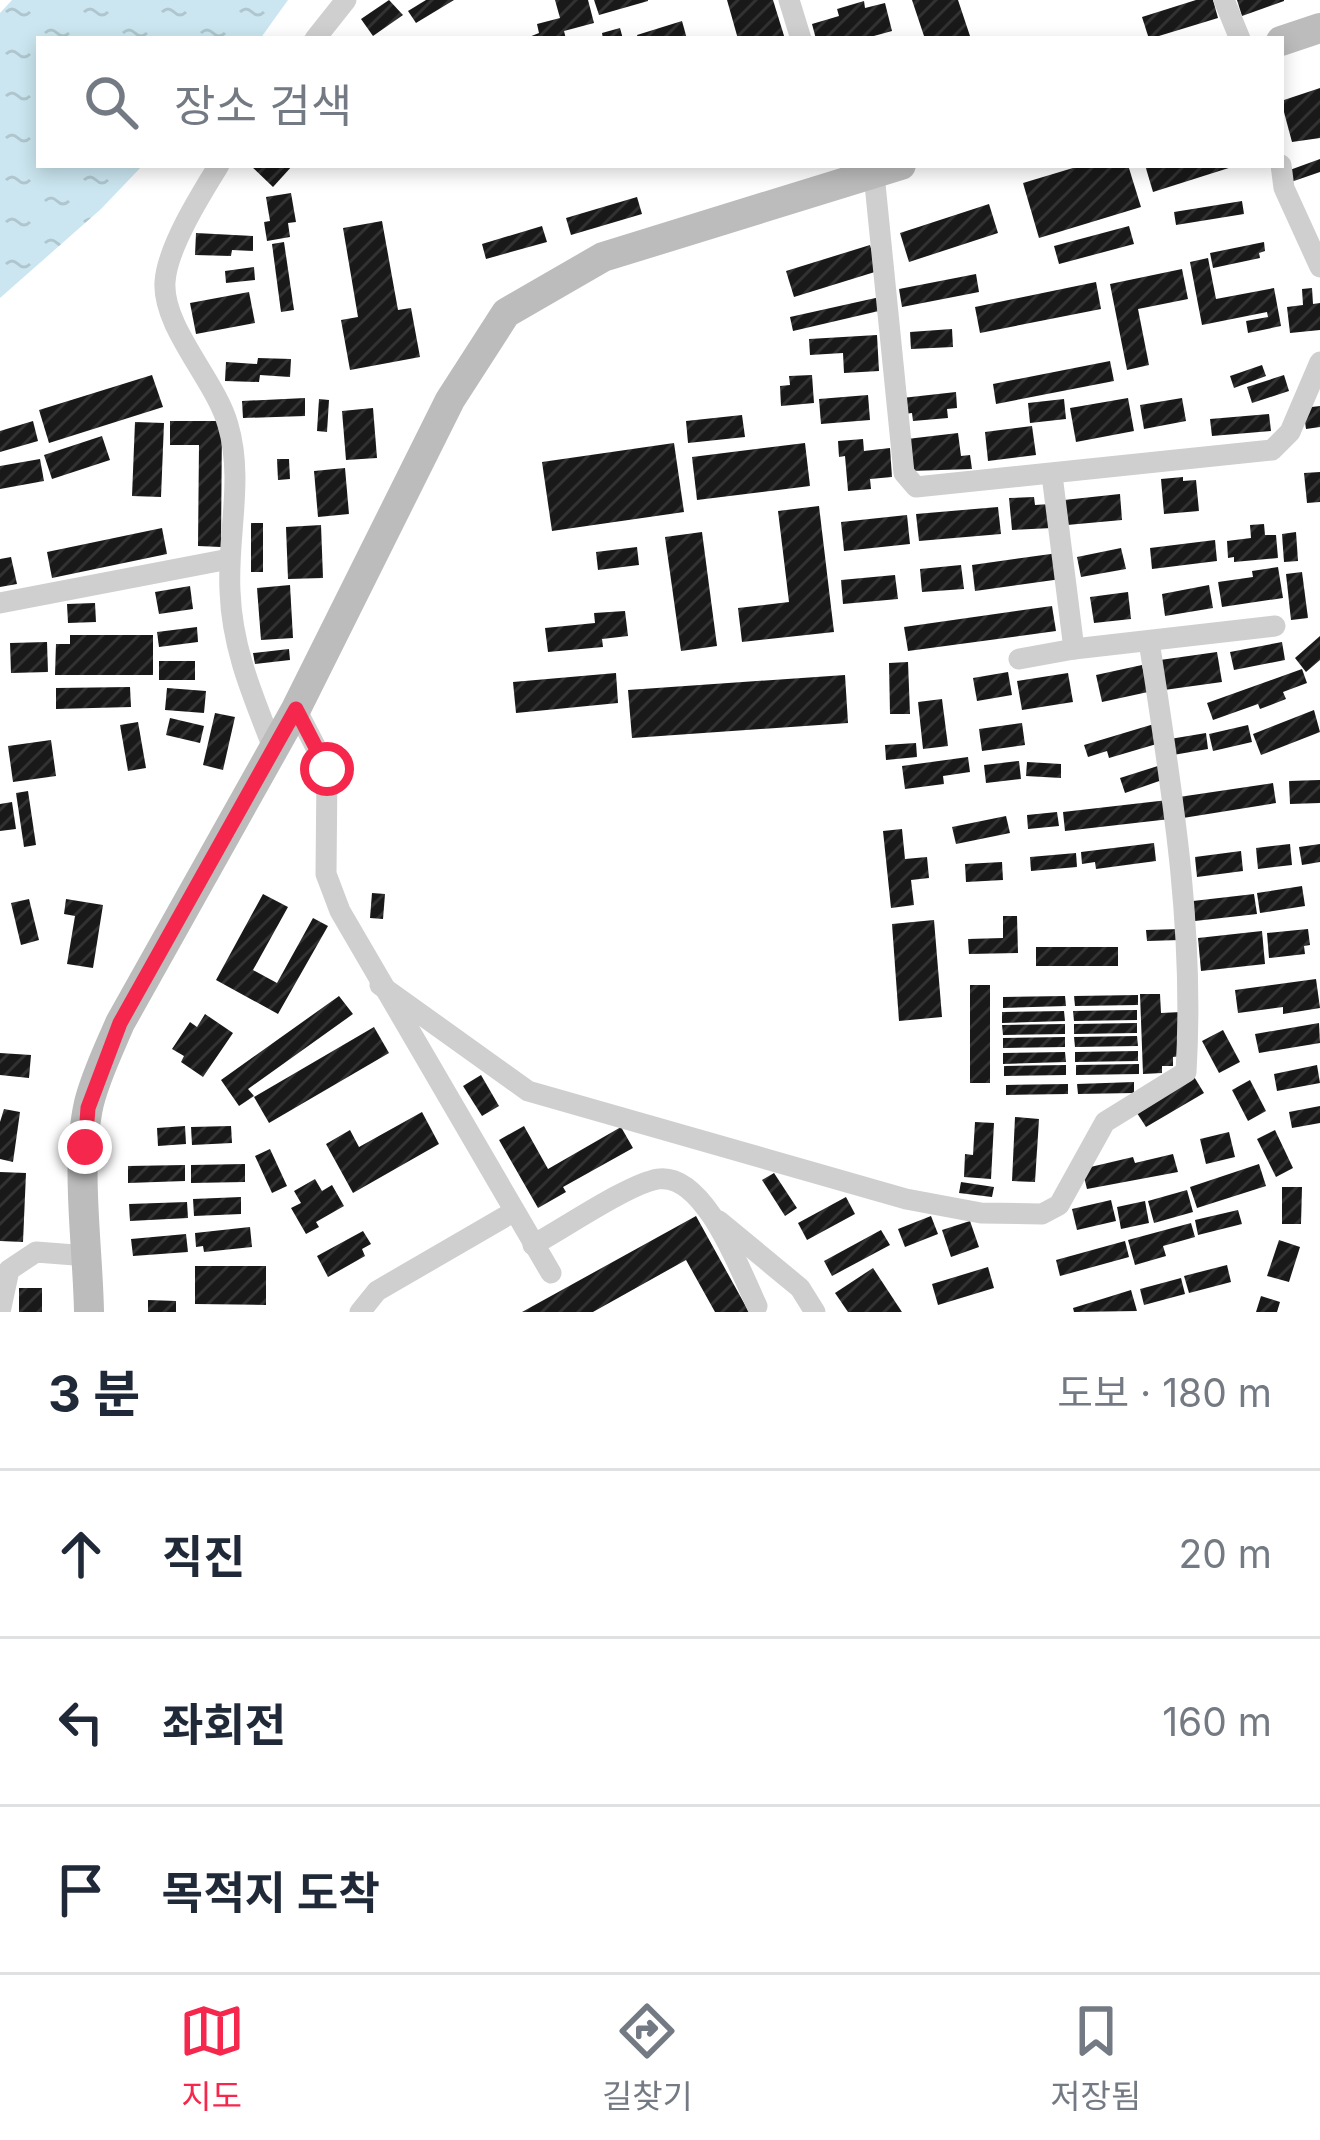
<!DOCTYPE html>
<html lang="ko">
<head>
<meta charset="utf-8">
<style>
	body { margin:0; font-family:Inter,"Noto Sans KR",sans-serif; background:#f2f2f3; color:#1f2937 }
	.stop { position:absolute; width:36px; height:36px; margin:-27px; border:9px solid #f6274c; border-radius:50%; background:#fff }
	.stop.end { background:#f6274c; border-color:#fff; box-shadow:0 3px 12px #0008 }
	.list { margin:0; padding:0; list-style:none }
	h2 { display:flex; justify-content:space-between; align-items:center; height:156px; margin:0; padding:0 48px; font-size:51px }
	h2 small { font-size:39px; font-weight:400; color:#747a83 }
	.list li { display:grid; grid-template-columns:78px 1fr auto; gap:36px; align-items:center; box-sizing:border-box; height:168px; padding:0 48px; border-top:3px solid #e0e1e3 }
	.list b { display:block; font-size:45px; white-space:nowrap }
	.list em { font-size:39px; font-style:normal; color:#747a83 }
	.icon { flex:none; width:66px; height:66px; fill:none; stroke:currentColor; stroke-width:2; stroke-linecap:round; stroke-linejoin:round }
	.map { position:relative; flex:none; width:1320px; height:1312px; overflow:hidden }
	.search { position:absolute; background:#fff; box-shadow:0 6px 18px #0003; left:36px; right:36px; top:36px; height:132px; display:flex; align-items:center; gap:30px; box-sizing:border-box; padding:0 42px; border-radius:0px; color:#747a83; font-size:45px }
	.sheet { height:660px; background:#fff }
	nav { display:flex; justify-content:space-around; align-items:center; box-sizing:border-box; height:168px; border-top:3px solid #e0e1e3; background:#fff; font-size:33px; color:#747a83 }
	nav a { display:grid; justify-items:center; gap:6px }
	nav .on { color:#f6274c }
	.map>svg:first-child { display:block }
</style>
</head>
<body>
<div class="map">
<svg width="1320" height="1312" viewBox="0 0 1320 1312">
	<defs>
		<pattern id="water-ripples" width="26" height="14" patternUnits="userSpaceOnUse" patternTransform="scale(3)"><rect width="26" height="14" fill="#cbe6f0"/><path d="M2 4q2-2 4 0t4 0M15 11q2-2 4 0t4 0" fill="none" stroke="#afc6ce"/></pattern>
		<pattern id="building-hatch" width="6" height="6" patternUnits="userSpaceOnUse" patternTransform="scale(3)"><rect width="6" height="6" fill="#191919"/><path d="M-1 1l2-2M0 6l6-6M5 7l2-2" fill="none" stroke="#323232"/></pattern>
	</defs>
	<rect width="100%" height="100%" fill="#fff"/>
	<polygon fill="url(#water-ripples)" points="12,0 288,0 260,39 39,39 39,165 143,165 101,209 0,298 0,13"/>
	<g fill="url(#building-hatch)">
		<polygon points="389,0 403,15 373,36 361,19"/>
		<polygon points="426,0 454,0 416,23 408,11"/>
		<polygon points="555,0 588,0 594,23 564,31 566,39 524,39 539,33 537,24 560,18"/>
		<polygon points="594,0 648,0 648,1 599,15"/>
		<polygon points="727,0 773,0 785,39 738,39"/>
		<polygon points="912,0 958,0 971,39 925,39"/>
		<polygon points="1196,0 1213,0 1218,18 1149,39 1142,17"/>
		<polygon points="1237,0 1284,0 1284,1 1242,16"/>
		<polygon points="864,1 865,8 885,3 892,31 863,39 816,39 812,24 839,16 837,9"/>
		<polygon points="682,21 687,39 638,39 637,35"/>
		<polygon points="620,28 623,39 603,39 602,33"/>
		<polygon points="1320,88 1320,138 1292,142 1281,101"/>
		<polygon points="1320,159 1320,172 1291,182 1287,171"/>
		<polygon points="250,165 293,165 273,187"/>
		<polygon points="1083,165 1128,165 1141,207 1039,238 1023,183"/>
		<polygon points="1145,165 1235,165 1235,166 1153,192"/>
		<polygon points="291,193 296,222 288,223 290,237 267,241 264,222 270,221 266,197"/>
		<polygon points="637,197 642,214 571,235 566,218"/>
		<polygon points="1242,201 1244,214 1176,225 1174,212"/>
		<polygon points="989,204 998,233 909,262 900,233"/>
		<polygon points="382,221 398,310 411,308 420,357 350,370 341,320 358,317 343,228"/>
		<polygon points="542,226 547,242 486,259 482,244"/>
		<polygon points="1129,226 1134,244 1059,264 1054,246"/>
		<polygon points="196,233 253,236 253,251 232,250 231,256 195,255"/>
		<polygon points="284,242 294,310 281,312 272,244"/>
		<polygon points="1264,242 1265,251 1259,253 1260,258 1213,268 1210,253"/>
		<polygon points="870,245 878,271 794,297 786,271"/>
		<polygon points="1208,258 1216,299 1274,288 1281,326 1248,333 1246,321 1268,317 1267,312 1202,325 1190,262"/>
		<polygon points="254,267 255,280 226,283 225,271"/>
		<polygon points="1182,269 1188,299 1138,309 1149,365 1127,370 1110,284"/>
		<polygon points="976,274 979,292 902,307 899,289"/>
		<polygon points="1096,282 1101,309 980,333 975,307"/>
		<polygon points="1312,288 1313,304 1320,303 1320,330 1290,333 1287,307 1303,305 1302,289"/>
		<polygon points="249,292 255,323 196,334 190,303"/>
		<polygon points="880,297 883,310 793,331 790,317"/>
		<polygon points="952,329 953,347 911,349 910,332"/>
		<polygon points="877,335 879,371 844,373 843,353 810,355 809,339"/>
		<polygon points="258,358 291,359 290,377 260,375 259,382 225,381 226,362 257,364"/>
		<polygon points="1110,361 1114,381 996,404 993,384"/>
		<polygon points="1262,365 1266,376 1234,388 1230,376"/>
		<polygon points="152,375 163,407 49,443 39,410"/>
		<polygon points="812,375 814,403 781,406 780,386 790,385 789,376"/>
		<polygon points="1284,375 1289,391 1252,403 1247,387"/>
		<polygon points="956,392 957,408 947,409 948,418 913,421 912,413 904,414 902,398"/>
		<polygon points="868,395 870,420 821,424 819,399"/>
		<polygon points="305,398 305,416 243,418 242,401"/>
		<polygon points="1128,398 1134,431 1076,442 1070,408"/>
		<polygon points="1182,398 1186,421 1144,429 1140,405"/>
		<polygon points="319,399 329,400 327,432 317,431"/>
		<polygon points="1064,399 1066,419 1030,423 1028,403"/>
		<polygon points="1320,406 1320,427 1306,429 1303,408"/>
		<polygon points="373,408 377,458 346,460 342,411"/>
		<polygon points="1269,414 1271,431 1212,436 1210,419"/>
		<polygon points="742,415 745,437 688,443 686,421"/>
		<polygon points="33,421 38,441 0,452 0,431"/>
		<polygon points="170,421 222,421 221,547 198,546 199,445 170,445"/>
		<polygon points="135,422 164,423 161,497 132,496"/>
		<polygon points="1032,426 1036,455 988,461 985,432"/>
		<polygon points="958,433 961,456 970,455 972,469 910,471 907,439"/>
		<polygon points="102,436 110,460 52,479 44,455"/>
		<polygon points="863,439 864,451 890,448 892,477 870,479 871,489 848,491 845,456 839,457 838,441"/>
		<polygon points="674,443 684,512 552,531 542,462"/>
		<polygon points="805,443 810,486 697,500 692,457"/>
		<polygon points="40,459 44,481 0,489 0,466"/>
		<polygon points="277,459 289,459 290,479 278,480"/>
		<polygon points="345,468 349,514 318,517 314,471"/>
		<polygon points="1320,472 1320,502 1307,503 1304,473"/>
		<polygon points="1183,477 1183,481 1196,480 1199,511 1164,514 1161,479"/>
		<polygon points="1120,494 1122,520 1067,525 1064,500"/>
		<polygon points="1034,497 1035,505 1050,504 1052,528 1012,530 1009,498"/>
		<polygon points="819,506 834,632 742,642 738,608 789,602 778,511"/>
		<polygon points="998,507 1001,534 919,541 916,514"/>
		<polygon points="907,515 910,544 844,551 841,522"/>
		<rect x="251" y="523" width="12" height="49"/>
		<polygon points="1264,524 1265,535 1276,535 1278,558 1234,562 1234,557 1228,558 1227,541 1251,538 1250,525"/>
		<polygon points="321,525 323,578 288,579 286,527"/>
		<polygon points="162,528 167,554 52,578 47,552"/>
		<polygon points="702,532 717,646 681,651 665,537"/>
		<polygon points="1296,532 1298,561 1284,562 1282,534"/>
		<polygon points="1215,540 1217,561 1152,569 1150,548"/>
		<polygon points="637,547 639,565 598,570 596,552"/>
		<polygon points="1121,548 1126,569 1081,577 1077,557"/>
		<polygon points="1058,553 1061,579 975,591 972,565"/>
		<polygon points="11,557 17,584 0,587 0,559"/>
		<polygon points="961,565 964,589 922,592 920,569"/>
		<polygon points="1278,567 1283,598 1222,607 1218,582 1253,577 1252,571"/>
		<polygon points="1302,572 1308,618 1291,620 1286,574"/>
		<polygon points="895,575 898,599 843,604 841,580"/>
		<polygon points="290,585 293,638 261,640 257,588"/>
		<polygon points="1209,585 1213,608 1165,616 1162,594"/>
		<polygon points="190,586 193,609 159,614 155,592"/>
		<polygon points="1128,592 1131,619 1094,623 1090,597"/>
		<polygon points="95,603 96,622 68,623 67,604"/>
		<polygon points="1052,606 1056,631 908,651 904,627"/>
		<polygon points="625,611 628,636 602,639 603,647 548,652 545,628 595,623 594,613"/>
		<polygon points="197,627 198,642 159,647 157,632"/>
		<polygon points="70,635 153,635 153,675 55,675 56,644 70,644"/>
		<polygon points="1320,636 1320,660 1306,672 1295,658"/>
		<polygon points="47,642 48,672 11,673 10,643"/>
		<polygon points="1282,642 1285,660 1234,670 1230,652"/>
		<polygon points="289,649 290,660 255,664 253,653"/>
		<polygon points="1217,652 1222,682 1164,690 1160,660"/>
		<rect x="159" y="661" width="36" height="19"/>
		<polygon points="908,662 910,714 890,714 889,663"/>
		<polygon points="1142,665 1148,692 1102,702 1096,675"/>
		<polygon points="1302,669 1307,683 1283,692 1286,699 1260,709 1258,704 1213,720 1207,703"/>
		<polygon points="1008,672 1012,695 977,701 973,678"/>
		<polygon points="616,673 618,703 516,713 513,682"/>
		<polygon points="1068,673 1073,702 1022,710 1017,681"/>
		<polygon points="845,675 848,723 632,738 628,690"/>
		<polygon points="130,687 131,707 56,709 56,688"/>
		<polygon points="167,688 206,691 204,713 165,710"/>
		<polygon points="942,699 948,746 923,749 918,702"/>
		<polygon points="1314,710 1320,732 1261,755 1253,734"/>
		<polygon points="215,713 235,717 223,770 203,765"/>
		<polygon points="170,718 204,726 200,743 166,735"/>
		<polygon points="138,722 146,768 128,771 120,725"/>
		<polygon points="1022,723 1025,745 982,751 979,729"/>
		<polygon points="1154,724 1160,743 1109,758 1107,751 1088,757 1084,745"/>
		<polygon points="1248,725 1252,742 1213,751 1209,734"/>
		<polygon points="1206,733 1208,749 1173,755 1170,739"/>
		<polygon points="51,740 56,776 13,782 8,746"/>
		<polygon points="916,743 917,757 886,760 885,745"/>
		<polygon points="968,757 970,772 943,776 944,784 905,789 902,766"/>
		<polygon points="1019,761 1021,779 986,783 984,765"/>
		<polygon points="1027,762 1061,764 1061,778 1026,776"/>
		<polygon points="1161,765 1165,779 1125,793 1120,778"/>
		<polygon points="1320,780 1320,803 1290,804 1289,781"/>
		<polygon points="1273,783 1276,803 1183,818 1179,797"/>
		<polygon points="28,791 36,845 24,847 16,793"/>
		<polygon points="1168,800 1170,819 1065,831 1063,812"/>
		<polygon points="12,802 16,829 0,831 0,804"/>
		<polygon points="1057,812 1059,826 1028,829 1027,815"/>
		<polygon points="1006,816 1010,833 956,844 952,827"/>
		<polygon points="902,829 905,859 927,857 929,878 911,880 914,905 891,908 883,831"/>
		<polygon points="1154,843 1156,861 1096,869 1095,862 1082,864 1081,852"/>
		<polygon points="1290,844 1292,865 1258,869 1256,848"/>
		<polygon points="1320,844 1320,862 1302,865 1299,847"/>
		<polygon points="1241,851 1243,871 1197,877 1195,857"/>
		<polygon points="1076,853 1077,867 1031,871 1030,857"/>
		<polygon points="1002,862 1003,880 966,882 965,864"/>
		<polygon points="1302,886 1305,906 1260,913 1257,893"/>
		<polygon points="372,893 385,894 383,919 370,918"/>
		<polygon points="263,894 288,907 253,970 277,983 313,918 328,926 278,1014 216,980"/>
		<polygon points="1254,894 1257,914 1195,921 1193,901"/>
		<polygon points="29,899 39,940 21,945 11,903"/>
		<polygon points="66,899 103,905 93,968 67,964 75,916 64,914"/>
		<polygon points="1003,916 1017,916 1018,953 969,954 968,939 1003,938"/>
		<polygon points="934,920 942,1017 899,1021 892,924"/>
		<polygon points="1180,929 1180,940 1147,941 1146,930"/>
		<polygon points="1308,929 1310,945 1304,946 1305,954 1269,958 1267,933"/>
		<polygon points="1262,931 1265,964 1201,971 1198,938"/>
		<rect x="1036" y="947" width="82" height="19"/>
		<polygon points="1316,979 1320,1008 1283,1014 1283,1007 1238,1013 1235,990"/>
		<rect x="970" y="985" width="20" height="98"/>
		<polygon points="1140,994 1160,994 1161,1013 1181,1012 1182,1056 1173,1057 1173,1066 1162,1066 1162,1073 1143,1074"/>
		<polygon points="1138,995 1138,1005 1075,1006 1074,996"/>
		<polygon points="339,996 353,1014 248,1089 254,1096 239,1106 221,1080"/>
		<polygon points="1065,996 1066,1006 1003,1008 1003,997"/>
		<polygon points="1137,1010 1137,1020 1074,1021 1073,1011"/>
		<polygon points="1064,1011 1065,1021 1002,1023 1002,1012"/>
		<polygon points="205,1014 233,1033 203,1077 181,1062 184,1056 172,1049 190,1022 197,1027"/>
		<polygon points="1137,1023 1137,1033 1074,1034 1074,1024"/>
		<polygon points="1319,1023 1320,1043 1259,1053 1255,1034"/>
		<polygon points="1065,1024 1065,1034 1003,1035 1002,1025"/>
		<polygon points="374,1027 389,1053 269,1123 254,1097"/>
		<polygon points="1223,1030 1240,1062 1219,1073 1202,1041"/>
		<polygon points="1137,1036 1138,1046 1075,1047 1074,1037"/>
		<polygon points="1065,1037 1065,1047 1003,1048 1003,1038"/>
		<polygon points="1138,1051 1138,1061 1075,1062 1075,1052"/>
		<polygon points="1065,1052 1066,1062 1003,1064 1003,1053"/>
		<polygon points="0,1053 31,1055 29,1078 0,1075"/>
		<polygon points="1139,1064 1139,1074 1076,1075 1076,1065"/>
		<polygon points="1066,1065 1066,1075 1004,1076 1004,1066"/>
		<polygon points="1317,1065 1320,1083 1277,1091 1274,1074"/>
		<polygon points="481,1075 499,1106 482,1116 463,1086"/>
		<polygon points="1193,1075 1204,1093 1146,1127 1135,1110"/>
		<polygon points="1250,1080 1266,1111 1248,1121 1232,1090"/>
		<polygon points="1134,1082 1134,1093 1078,1094 1077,1084"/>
		<polygon points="1068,1084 1068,1094 1006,1095 1006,1085"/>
		<polygon points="1320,1106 1320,1123 1292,1128 1289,1112"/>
		<polygon points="4,1109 20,1112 13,1162 0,1159 0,1122"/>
		<polygon points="422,1112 439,1144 353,1193 326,1144 350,1130 359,1147"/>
		<polygon points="1015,1117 1039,1119 1035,1182 1012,1181"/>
		<polygon points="975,1122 994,1123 991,1179 964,1177 965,1154 973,1155"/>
		<polygon points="185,1126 186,1144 158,1146 157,1128"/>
		<polygon points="231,1126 232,1143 192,1145 191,1127"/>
		<polygon points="524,1126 548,1169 621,1127 633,1148 563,1187 566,1192 538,1208 499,1140"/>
		<polygon points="1275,1130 1293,1168 1276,1177 1257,1139"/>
		<polygon points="1229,1132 1235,1157 1206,1164 1200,1139"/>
		<polygon points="270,1149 287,1186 272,1193 255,1156"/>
		<polygon points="1173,1154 1178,1172 1087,1189 1082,1169 1133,1157 1135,1163"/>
		<polygon points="245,1164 245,1182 191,1183 191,1165"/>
		<polygon points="1259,1164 1266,1186 1197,1208 1190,1187"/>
		<polygon points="185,1165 185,1181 128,1183 128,1166"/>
		<polygon points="0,1172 26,1173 23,1242 0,1241"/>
		<polygon points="774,1173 797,1208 785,1216 762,1180"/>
		<polygon points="315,1179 322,1191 332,1185 344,1206 316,1222 319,1227 306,1234 291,1208 301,1203 294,1191"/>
		<polygon points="961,1182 994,1187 992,1197 959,1193"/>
		<polygon points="1282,1187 1302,1187 1301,1224 1282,1224"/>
		<polygon points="1187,1190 1193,1212 1154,1223 1148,1201"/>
		<polygon points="241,1197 241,1214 194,1216 193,1199"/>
		<polygon points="846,1197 855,1214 807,1240 798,1223"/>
		<polygon points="1111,1200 1116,1221 1077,1230 1072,1209"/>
		<polygon points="1145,1201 1149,1223 1121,1229 1117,1207"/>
		<polygon points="187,1202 188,1218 130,1221 129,1204"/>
		<polygon points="1238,1210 1242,1224 1198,1235 1195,1220"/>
		<polygon points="696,1216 749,1312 715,1312 686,1260 593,1312 522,1312"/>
		<polygon points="931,1216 938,1234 905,1247 898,1229"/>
		<polygon points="970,1221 979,1247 951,1257 942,1230"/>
		<polygon points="1191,1223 1195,1237 1163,1246 1166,1256 1135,1265 1128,1240"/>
		<polygon points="250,1227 252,1247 204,1252 203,1246 196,1247 195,1233"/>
		<polygon points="881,1230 890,1245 832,1276 824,1261"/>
		<polygon points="363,1231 371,1244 362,1249 365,1256 328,1277 317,1256"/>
		<polygon points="186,1234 188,1252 133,1256 131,1239"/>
		<polygon points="1279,1240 1300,1247 1289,1282 1267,1276"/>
		<polygon points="1125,1241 1129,1257 1060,1276 1056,1260"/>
		<polygon points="1227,1265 1231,1282 1189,1293 1184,1276"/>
		<polygon points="195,1266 266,1266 266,1305 195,1304"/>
		<polygon points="988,1267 994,1288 938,1305 932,1284"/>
		<polygon points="873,1268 902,1312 848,1312 835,1293"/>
		<polygon points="1181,1278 1185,1294 1144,1305 1140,1289"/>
		<rect x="19" y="1288" width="23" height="24"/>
		<polygon points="1131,1290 1137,1311 1074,1312 1073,1308"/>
		<polygon points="1261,1296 1280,1302 1277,1312 1256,1312"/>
		<polygon points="148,1300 176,1301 176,1312 148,1312"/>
	</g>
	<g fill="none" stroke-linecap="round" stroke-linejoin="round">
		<g stroke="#cfcfcf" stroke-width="21">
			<polyline points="789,0 801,39"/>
			<polyline points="1224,0 1240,39"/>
			<polyline points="315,39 346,0"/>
			<path d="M219,165c-18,29 -52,83 -54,117 -3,45 51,99 63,143 16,54 -1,111 2,166 2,58 23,105 44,159"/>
			<polyline points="1281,165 1284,188 1320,267"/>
			<polyline points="874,174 904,473 916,487 1272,450 1290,432 1320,362"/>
			<polyline points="1052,475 1074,649"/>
			<polyline points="0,603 229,559"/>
			<polyline points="1019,659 1074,649 1275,626"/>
			<polyline points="296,709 327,769 326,874 340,911 551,1273"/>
			<path d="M380,985l148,106 378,108 75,14 61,1 17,-9 46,-83 81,-50c9,-147 -15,-287 -37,-431"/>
			<polyline points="719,1221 800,1288 815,1312"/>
			<path d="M533,1245c30,-16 95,-61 125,-66 47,-7 83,94 99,127"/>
			<polyline points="0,1312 9,1270 36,1252 88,1256"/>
			<polyline points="360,1312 377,1291 513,1212"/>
		</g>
		<g stroke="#bcbcbc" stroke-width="30">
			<polyline points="1281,41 1320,28"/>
			<path d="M89,1312c-1,-64 -14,-147 0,-209 7,-28 20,-54 31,-80l176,-314 154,-309 56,-87 97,-56 298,-92"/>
		</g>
	</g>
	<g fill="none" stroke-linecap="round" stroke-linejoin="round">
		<polyline stroke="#f6274c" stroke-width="15" points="85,1147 88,1108 120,1023 296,709 327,769"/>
	</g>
</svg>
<div class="stop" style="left:327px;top:769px"></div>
<div class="stop end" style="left:85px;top:1147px"></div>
<div class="search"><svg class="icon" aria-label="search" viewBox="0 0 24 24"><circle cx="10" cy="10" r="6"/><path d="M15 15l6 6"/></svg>장소 검색</div>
</div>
<section class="sheet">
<h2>3 분<small>도보 · 180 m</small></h2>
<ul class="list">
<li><svg class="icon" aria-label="ahead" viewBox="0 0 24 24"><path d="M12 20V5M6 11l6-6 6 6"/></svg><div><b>직진</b></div><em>20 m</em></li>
<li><svg class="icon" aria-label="left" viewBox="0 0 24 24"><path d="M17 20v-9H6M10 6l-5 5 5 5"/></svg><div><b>좌회전</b></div><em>160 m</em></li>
<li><svg class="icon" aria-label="arrive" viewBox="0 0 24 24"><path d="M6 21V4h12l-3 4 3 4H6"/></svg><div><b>목적지 도착</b></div></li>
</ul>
</section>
<nav>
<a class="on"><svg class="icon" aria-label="map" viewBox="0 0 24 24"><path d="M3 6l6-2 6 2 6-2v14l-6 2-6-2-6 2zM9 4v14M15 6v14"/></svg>지도</a>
<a><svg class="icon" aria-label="directions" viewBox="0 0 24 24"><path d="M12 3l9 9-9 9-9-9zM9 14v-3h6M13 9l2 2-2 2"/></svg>길찾기</a>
<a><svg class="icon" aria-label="saved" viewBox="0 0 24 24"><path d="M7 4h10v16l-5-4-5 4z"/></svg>저장됨</a>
</nav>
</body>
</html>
